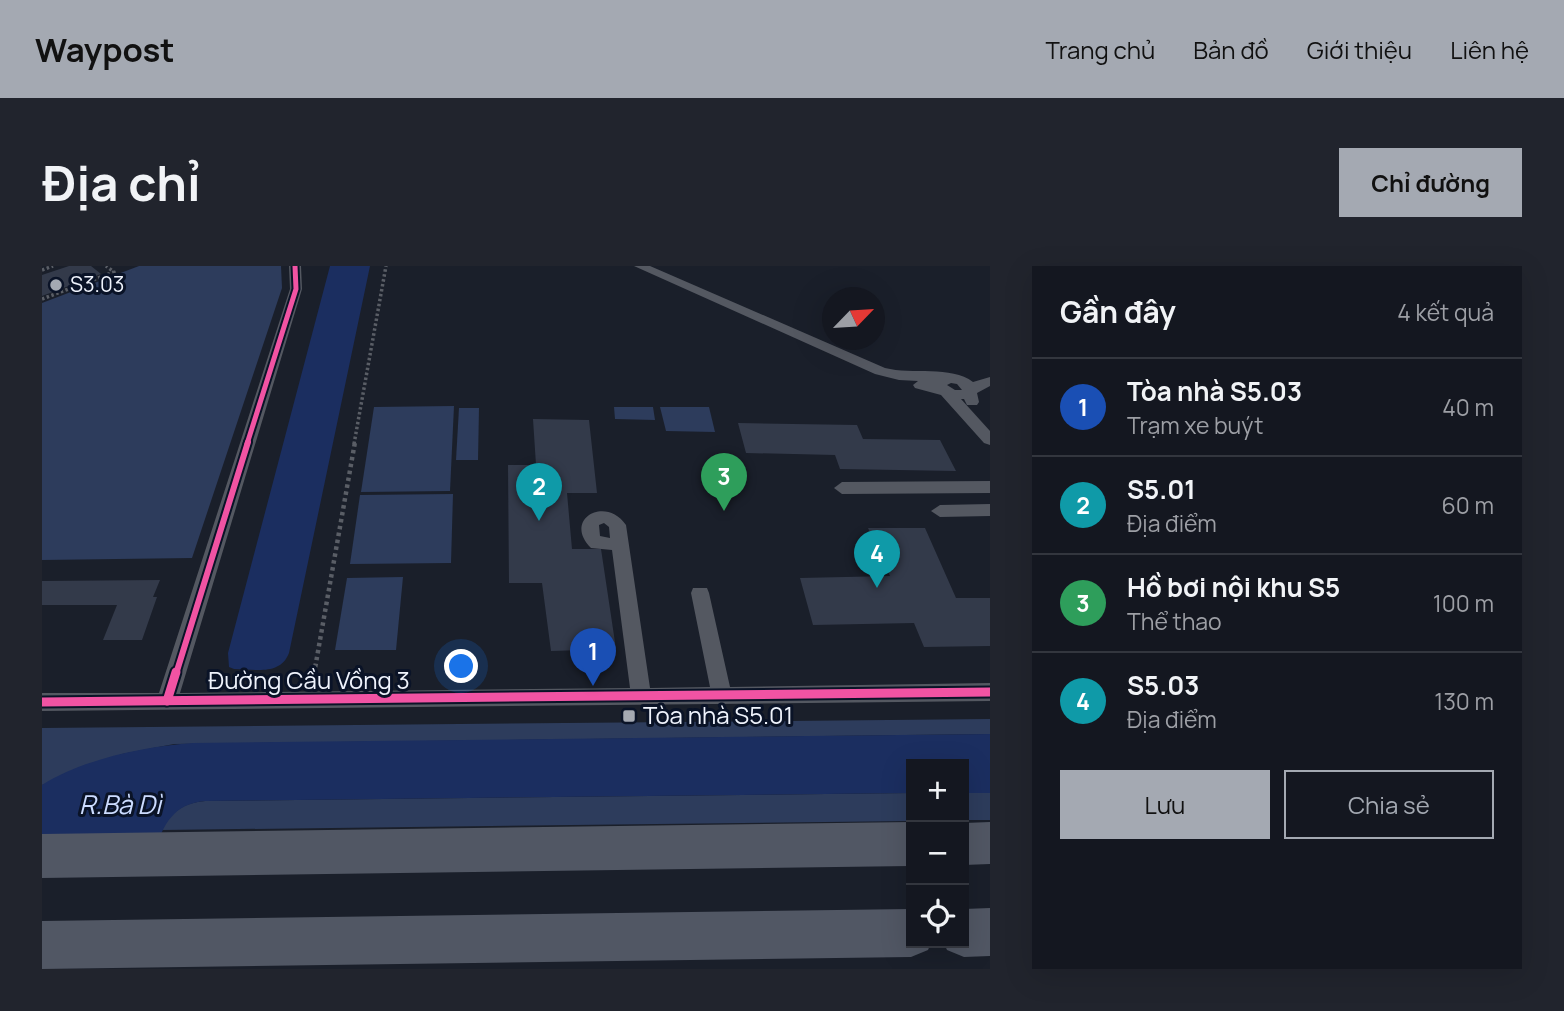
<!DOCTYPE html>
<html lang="vi">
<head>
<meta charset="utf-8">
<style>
	body { margin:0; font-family:Manrope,sans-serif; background:#21242d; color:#f1f3f6 }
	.controls { position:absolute; right:21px; bottom:21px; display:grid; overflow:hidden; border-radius:0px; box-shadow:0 7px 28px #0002 }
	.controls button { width:63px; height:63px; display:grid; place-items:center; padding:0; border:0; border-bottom:2px solid #33363e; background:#141720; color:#f1f3f6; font:35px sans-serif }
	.compass { position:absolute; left:780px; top:21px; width:63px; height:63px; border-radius:50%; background:#141720; box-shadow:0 7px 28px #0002; rotate:65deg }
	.you { position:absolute; left:420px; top:401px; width:24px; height:24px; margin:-18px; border:5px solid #fff; border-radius:50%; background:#1a73e8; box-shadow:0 0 0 10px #1a73e833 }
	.badge { display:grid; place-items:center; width:46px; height:46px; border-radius:50%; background:#a4a9b2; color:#fff; font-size:23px; font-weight:700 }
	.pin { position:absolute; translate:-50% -58px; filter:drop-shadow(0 2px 4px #0008) }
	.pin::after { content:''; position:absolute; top:37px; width:24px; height:21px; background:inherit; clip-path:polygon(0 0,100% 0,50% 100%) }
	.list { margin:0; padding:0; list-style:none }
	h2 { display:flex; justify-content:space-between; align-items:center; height:91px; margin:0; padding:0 28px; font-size:30px }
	h2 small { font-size:23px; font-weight:400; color:#9d9fa5 }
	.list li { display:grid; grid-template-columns:46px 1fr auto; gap:21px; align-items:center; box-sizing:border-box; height:98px; padding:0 28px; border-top:2px solid #33363e }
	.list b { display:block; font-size:26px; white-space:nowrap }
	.list p { margin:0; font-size:23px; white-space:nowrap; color:#9d9fa5 }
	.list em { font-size:23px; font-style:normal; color:#9d9fa5 }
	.actions { display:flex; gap:14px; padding:21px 28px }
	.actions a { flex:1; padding:16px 0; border:2px solid #a4a9b2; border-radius:0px; text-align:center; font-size:24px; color:#a4a9b2 }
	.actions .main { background:#a4a9b2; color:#111 }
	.icon { flex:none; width:38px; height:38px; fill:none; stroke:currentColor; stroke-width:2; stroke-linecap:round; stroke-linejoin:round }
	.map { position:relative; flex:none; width:948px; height:703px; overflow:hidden; border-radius:0px }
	header { display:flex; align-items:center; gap:42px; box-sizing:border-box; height:98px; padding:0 35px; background:#a4a9b2; color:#111 }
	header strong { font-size:33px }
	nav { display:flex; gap:38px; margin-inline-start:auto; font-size:24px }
	.intro { display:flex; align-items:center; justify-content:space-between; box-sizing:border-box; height:168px; padding:0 42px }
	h1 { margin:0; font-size:49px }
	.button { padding:18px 32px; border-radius:0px; background:#a4a9b2; color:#111; font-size:24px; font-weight:700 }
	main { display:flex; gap:42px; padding:0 42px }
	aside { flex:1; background:#141720; border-radius:0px; box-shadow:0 7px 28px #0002 }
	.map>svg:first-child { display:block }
</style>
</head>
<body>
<header>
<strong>Waypost</strong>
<nav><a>Trang chủ</a><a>Bản đồ</a><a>Giới thiệu</a><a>Liên hệ</a></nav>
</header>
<div class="intro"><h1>Địa chỉ</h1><a class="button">Chỉ đường</a></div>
<main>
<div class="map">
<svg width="948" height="703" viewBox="0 0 948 703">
	<rect width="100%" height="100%" fill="#1a1f2a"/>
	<g fill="#2d3c5c">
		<polygon points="97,0 239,0 240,22 150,292 0,294 0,37"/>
		<polygon points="412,140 408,225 319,226 332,141"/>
		<polygon points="572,141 611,141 613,154 573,153"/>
		<polygon points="618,141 667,141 673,166 624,165"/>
		<polygon points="417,142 437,142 436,194 414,194"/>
		<polygon points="411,228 409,297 308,298 318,229"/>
		<polygon points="361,311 354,384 293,384 305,312"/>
		<polygon points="948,453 948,468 132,478 80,488 0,519 0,462"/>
		<path d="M869,527v28l-749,9c9,-19 22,-27 43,-29z"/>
		<rect x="922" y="527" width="26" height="27"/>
	</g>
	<g fill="#1b2e60">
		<path d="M288,0h40l-81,387c-9,23 -34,16 -55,16l-5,-2 -1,-14z"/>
		<path d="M948,468v59h-26v-29h-53v29l-706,8c-32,3 -41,23 -51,51l-112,2v-69c41,-26 104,-39 151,-42z"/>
	</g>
	<g fill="#333a4a">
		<polygon points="27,0 49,0 59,8 0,30 0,9"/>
		<polygon points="491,153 547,154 555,227 525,227 530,283 559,283 574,383 509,385 500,317 467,317 466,199 494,199"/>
		<polygon points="696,157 815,159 821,173 898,174 914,205 798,203 793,189 704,187"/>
		<polygon points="826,262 883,262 914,332 948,332 948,380 882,381 872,357 771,359 758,312 848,310"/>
		<polygon points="118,314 111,331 115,331 100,374 61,374 75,339 0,339 0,315"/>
	</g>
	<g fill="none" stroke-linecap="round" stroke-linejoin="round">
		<g stroke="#5a5e66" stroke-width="3.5" stroke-dasharray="2.5 2.5" stroke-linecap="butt">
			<polyline points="0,4 11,0"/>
			<polyline points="0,33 72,6 64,0"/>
			<polyline points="312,178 344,0"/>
		</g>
		<polyline stroke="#5a5e66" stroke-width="4.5" stroke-dasharray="3.5 3.5" stroke-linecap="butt" points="272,408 313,176"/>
		<polyline stroke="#5a5e66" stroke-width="5" stroke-dasharray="4.5 4.5" stroke-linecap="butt" points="270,416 272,406"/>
		<g fill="#545861" fill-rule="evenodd">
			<path d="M247,0h12l1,23 -122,404 450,-5 -18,-138 -21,-2c-29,-29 15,-53 35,-23l24,163 60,-1 -19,-94 2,-5h14l2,5 21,94 260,-4v18l-948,10v-18h117l131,-404zM562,257l5,4 1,11 -10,-2 -1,-11z"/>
			<path d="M592,0h16l235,102c27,7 66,-3 88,14l17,-5v9l-13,7 2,9 -2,3h-10l-3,-6h-3l29,32v14l-6,-2 -43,-48 -26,-7 -2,-3 5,-4 -19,-1 -24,-6zM909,117l6,1 5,6h-7l-8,-5z"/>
			<polygon points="948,215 948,227 800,228 792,222 800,216"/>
			<polygon points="948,238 948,250 898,251 889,245 898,239"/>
		</g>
		<g fill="#515764" fill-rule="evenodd">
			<polygon points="869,556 869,600 0,612 0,568"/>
			<polygon points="948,556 948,598 922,599 922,557"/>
			<polygon points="948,642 948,690 922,691 905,684 902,677 922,677 922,643"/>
			<polygon points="869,643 869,677 889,677 886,684 869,691 0,703 0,655"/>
		</g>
		<defs>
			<polyline id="cycleway-far2" points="205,178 254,23 253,0"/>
			<polyline id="cycleway-far1" points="134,408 206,176"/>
			<g id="cycleway">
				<polyline points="125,435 134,406"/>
				<polyline points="0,436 948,426"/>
			</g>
		</defs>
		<use href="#cycleway-far2" stroke="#0a1327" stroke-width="9"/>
		<use href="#cycleway-far1" stroke="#0a1327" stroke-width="10"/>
		<use href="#cycleway" stroke="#0a1327" stroke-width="13"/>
		<use href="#cycleway-far2" stroke="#f153a3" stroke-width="5"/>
		<use href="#cycleway-far1" stroke="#f153a3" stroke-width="6"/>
		<use href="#cycleway" stroke="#f153a3" stroke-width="9"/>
	</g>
	<g fill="#a4a9b2" stroke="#0a1327" stroke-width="2.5">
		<circle cx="14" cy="19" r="7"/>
		<rect x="580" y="443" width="14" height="14" rx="3.5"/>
	</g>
	<g text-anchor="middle" stroke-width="6" stroke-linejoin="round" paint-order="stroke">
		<g font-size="21" fill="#eff3fc" stroke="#0a1327" text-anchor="start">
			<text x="28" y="26">S3.03</text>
		</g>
		<g font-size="24" fill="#eff3fc" stroke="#0a1327">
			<text x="267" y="423">Đường Cầu Vồng 3</text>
		</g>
		<g font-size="24" fill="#eff3fc" stroke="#0a1327" text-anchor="start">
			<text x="601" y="458">Tòa nhà S5.01</text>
		</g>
		<g font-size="26" font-style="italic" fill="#ccdcff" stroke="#0a1327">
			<text x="78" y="548">R.Bà Dì</text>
		</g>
	</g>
</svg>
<div class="controls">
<button>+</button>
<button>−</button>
<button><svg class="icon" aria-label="locate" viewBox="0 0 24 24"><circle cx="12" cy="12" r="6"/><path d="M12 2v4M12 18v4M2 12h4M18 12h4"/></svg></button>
</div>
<svg class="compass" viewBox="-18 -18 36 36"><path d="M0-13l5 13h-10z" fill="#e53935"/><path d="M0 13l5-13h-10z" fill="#9d9fa5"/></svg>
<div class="you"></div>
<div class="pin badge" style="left:551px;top:420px;background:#1a4fb4">1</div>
<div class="pin badge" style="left:497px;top:255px;background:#0f9aa8">2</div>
<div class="pin badge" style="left:682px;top:245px;background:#2e9e5b">3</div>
<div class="pin badge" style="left:835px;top:322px;background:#0f9aa8">4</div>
</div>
<aside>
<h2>Gần đây<small>4 kết quả</small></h2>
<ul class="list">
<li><span class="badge" style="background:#1a4fb4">1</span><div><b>Tòa nhà S5.03</b><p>Trạm xe buýt</p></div><em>40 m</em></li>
<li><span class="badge" style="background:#0f9aa8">2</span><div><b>S5.01</b><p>Địa điểm</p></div><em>60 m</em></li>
<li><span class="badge" style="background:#2e9e5b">3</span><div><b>Hồ bơi nội khu S5</b><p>Thể thao</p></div><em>100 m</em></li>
<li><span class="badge" style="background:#0f9aa8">4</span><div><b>S5.03</b><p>Địa điểm</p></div><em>130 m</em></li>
</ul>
<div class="actions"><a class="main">Lưu</a><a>Chia sẻ</a></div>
</aside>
</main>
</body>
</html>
